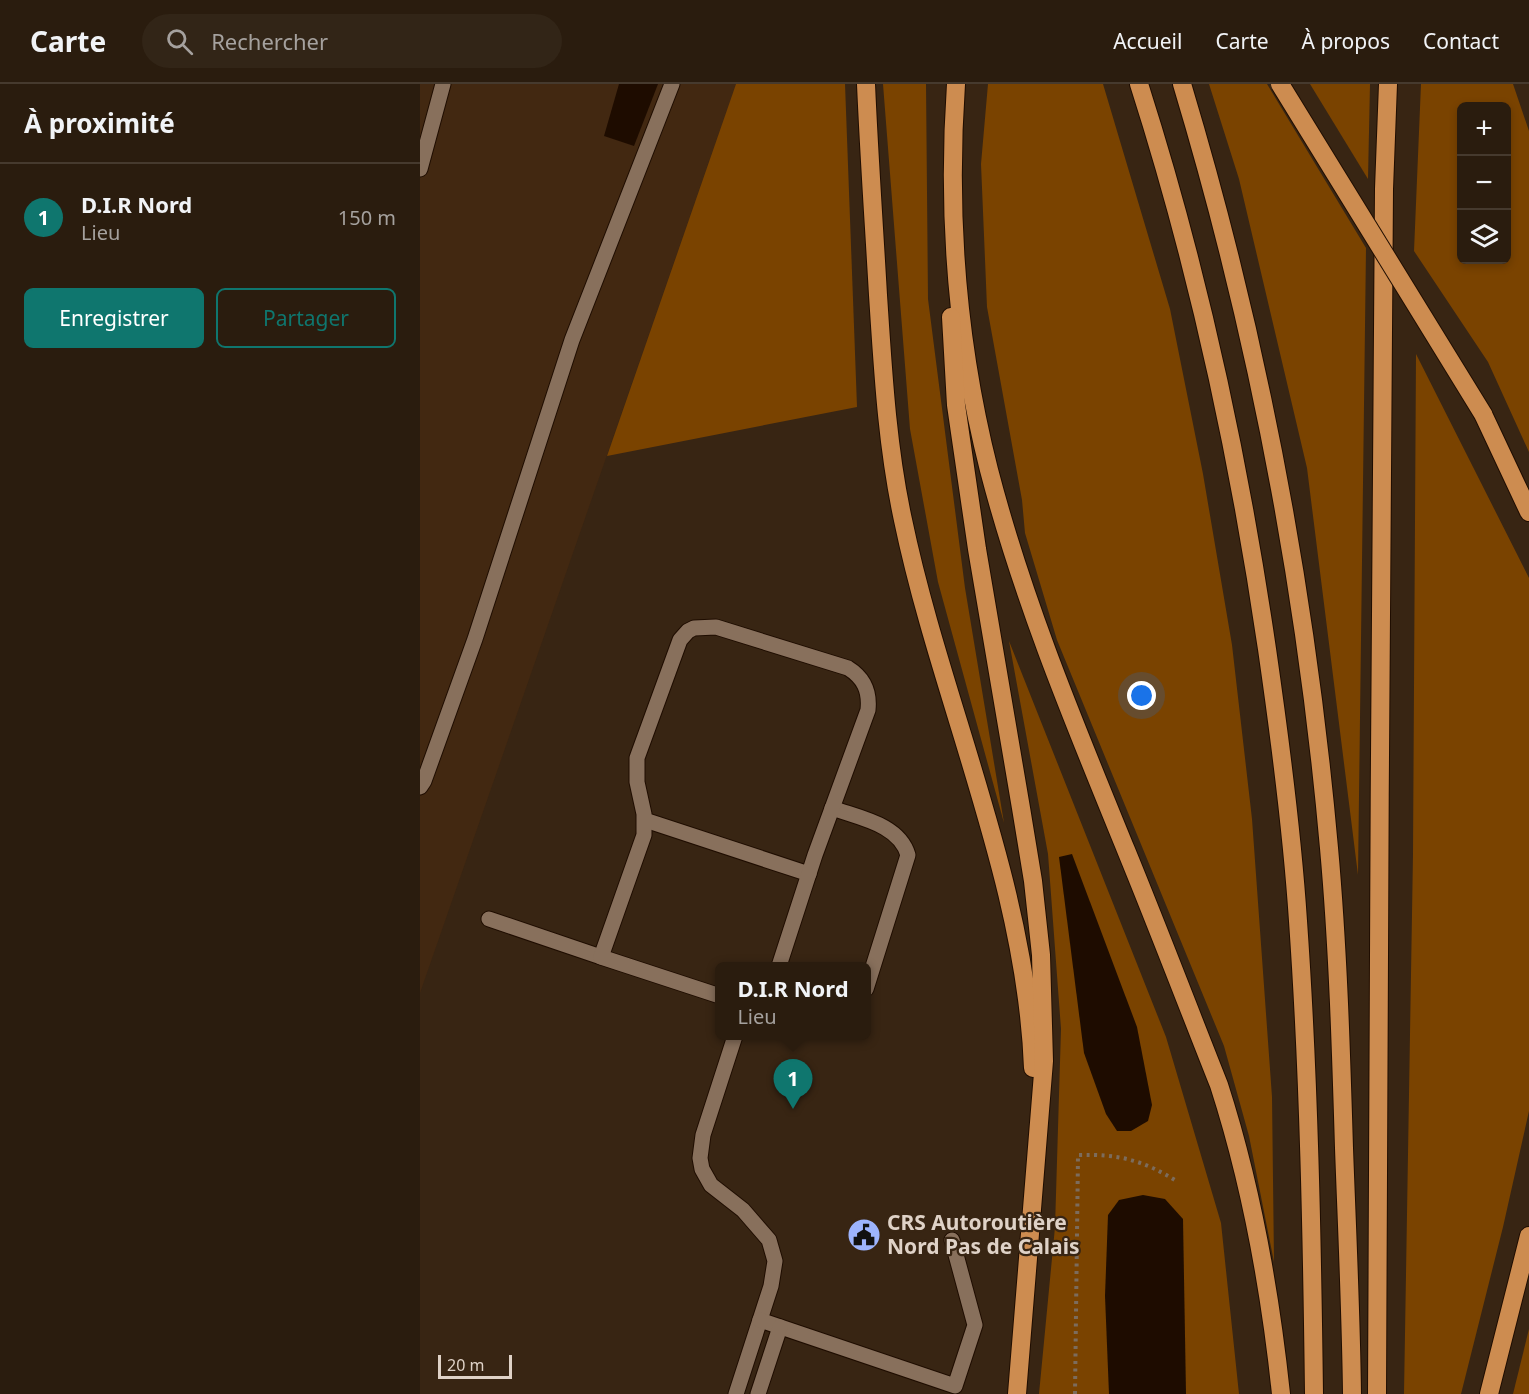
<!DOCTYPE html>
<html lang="fr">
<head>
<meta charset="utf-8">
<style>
	body { margin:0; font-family:"Noto Sans",sans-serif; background:#322517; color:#f1f3f6 }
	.controls { position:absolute; right:18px; top:18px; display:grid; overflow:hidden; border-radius:9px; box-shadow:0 3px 9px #0003 }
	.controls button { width:54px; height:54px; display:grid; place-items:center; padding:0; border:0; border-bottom:2px solid #463a2e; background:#2a1c0e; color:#f1f3f6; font:30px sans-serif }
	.scale { position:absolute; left:18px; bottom:15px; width:74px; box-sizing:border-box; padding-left:6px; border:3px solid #dfd2c7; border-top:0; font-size:16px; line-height:21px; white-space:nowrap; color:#dfd2c7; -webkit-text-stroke:4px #382513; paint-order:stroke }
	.you { position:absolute; left:722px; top:612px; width:21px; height:21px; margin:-15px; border:4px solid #fff; border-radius:50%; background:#1a73e8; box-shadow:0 0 0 9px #1a73e833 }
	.badge { display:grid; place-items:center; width:39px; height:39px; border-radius:50%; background:#0f766e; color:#fff; font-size:20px; font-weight:700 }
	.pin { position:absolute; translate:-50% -50px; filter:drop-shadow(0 2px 3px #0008) }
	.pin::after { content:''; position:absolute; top:32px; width:21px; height:18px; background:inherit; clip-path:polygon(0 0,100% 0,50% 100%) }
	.popup { position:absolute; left:295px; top:878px; width:156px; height:78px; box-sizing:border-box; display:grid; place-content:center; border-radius:9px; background:#2a1c0e; filter:drop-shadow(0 2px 4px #0005); font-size:20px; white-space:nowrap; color:#a5a19e }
	.popup b { font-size:22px; color:#f1f3f6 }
	.popup::after { content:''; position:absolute; left:50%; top:100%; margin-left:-12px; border:12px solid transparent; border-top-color:#2a1c0e }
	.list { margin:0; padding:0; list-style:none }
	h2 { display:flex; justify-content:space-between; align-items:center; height:78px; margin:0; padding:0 24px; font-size:26px }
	h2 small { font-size:20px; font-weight:400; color:#a5a19e }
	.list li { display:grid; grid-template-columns:39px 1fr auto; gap:18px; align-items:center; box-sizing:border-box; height:108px; padding:0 24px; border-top:2px solid #463a2e }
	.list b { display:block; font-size:22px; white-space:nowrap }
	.list p { margin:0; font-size:20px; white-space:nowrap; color:#a5a19e }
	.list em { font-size:20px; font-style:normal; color:#a5a19e }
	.actions { display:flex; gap:12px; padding:18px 24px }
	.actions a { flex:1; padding:14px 0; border:2px solid #0f766e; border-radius:9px; text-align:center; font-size:21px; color:#0f766e }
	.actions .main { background:#0f766e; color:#fff }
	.icon { flex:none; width:33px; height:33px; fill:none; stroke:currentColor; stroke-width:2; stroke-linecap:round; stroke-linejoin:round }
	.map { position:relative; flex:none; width:1109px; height:1310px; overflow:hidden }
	header { display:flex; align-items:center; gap:36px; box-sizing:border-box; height:84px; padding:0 30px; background:#2a1c0e; border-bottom:2px solid #463a2e }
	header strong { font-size:28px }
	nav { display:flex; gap:33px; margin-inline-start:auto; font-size:21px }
	.search { width:420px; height:54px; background:#322517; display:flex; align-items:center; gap:15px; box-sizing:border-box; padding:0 21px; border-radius:33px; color:#a5a19e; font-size:22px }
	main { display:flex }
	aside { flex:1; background:#2a1c0e }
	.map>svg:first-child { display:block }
</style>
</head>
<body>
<header>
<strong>Carte</strong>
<div class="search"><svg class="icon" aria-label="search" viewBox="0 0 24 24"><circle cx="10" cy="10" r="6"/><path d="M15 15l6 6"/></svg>Rechercher</div>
<nav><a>Accueil</a><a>Carte</a><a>À propos</a><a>Contact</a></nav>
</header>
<main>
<aside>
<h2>À proximité<small></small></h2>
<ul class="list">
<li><span class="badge">1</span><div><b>D.I.R Nord</b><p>Lieu</p></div><em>150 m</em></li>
</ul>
<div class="actions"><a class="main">Enregistrer</a><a>Partager</a></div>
</aside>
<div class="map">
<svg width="1109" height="1310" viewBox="0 0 1109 1310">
	<rect width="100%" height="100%" fill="#382513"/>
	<polygon fill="#422811" points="0,0 316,0 0,909"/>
	<g fill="#7a4300" fill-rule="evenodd">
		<polygon points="316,0 425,0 437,323 187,372"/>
		<polygon points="463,0 506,0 508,215 545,504 584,739 518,498 490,345"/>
		<polygon points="568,0 683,0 750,225 783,390 812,561 832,735 852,1013 854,1178 829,1052 804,962 637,556 605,449 602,416 567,223 561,80"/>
		<polygon points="789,0 847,0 946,164 938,791 887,384 819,95"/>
		<polygon points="890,0 950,0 948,95"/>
		<path d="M1001,0h92l16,47v321l-41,-90 -74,-111zM1042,22h44v154h-44z"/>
		<polygon points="996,270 1109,494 1109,1027 1083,1143 1041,1310 984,1310 993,770"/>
		<polygon points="589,557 746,953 801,1139 819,1310 619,1310 635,1143 641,945 628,770"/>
		<polygon points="1109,1245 1109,1310 1093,1310"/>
	</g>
	<g fill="#1e0c00">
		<polygon points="199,0 238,0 214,62 184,52"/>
		<polygon points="652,770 717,943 732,1021 728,1037 711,1047 697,1047 686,1030 664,969 639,773"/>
		<polygon points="723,1111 745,1115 763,1135 766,1310 689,1310 685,1212 688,1131 699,1116"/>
	</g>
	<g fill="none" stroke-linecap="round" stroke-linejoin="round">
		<defs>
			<g id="minor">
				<polyline points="0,85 23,0"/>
				<polyline points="0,703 4,697 55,555 152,256 252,0"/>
				<path d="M412,724c27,10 67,16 76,47l-42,134"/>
				<polyline points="225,736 389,790"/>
				<polyline points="69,835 181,873"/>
				<path d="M300,912l-119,-39 43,-122v-21l-7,-32v-24l43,-118 8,-9 6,-3 22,-1 132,41c16,10 22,23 20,42l-53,145 -36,111"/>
				<polyline points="315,952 283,1051 280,1074 282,1085 291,1101 323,1126 349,1156 355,1177 351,1202 316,1310"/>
				<polyline points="340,1236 535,1302 555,1241 532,1156"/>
				<polyline points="338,1310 360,1243"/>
			</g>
			<g id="highway">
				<path d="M446,0c3,70 8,141 12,211 5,76 9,151 25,225 38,182 123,361 130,548"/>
				<path d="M536,0c-9,130 1,260 33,386 34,131 86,255 137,380 32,78 62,157 93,235 32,99 51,205 62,309"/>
				<path d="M719,0c59,184 100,374 128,565 13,90 25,181 31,272 11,157 14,315 16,473"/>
				<path d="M762,0c75,249 124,505 147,764 9,100 12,200 15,300 3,82 7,164 8,246"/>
				<polyline points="531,233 536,321 557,465 601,724 613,797 621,871 624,977 597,1310"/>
				<polyline points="1063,330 1109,428"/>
				<path d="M957,1310c1,-402 4,-803 7,-1205l4,-105"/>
				<polyline points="1069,1310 1109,1152"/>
			</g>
		</defs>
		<use href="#minor" stroke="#1f0d00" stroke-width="17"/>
		<use href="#highway" stroke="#1f0d00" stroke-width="20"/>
		<path stroke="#7c6c5c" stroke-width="4" stroke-dasharray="3 4.5" stroke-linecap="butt" d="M655,1310l3,-239c41,-1 65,5 100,27"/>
		<use href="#minor" stroke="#88705c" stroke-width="15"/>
		<use href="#highway" stroke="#cd8c50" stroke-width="18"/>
		<defs>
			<polyline id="highway-bridge" points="860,0 1063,330"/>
		</defs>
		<use href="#highway-bridge" stroke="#1f0d00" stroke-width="20" stroke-linecap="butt"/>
		<use href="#highway-bridge" stroke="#cd8c50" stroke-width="18"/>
	</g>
	<defs>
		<symbol id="civic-disc" viewBox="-11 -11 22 22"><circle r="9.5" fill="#9db4fd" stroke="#382513"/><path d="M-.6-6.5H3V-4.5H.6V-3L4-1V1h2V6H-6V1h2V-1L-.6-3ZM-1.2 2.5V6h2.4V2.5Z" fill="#111"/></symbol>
	</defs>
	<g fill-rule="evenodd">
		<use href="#civic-disc" x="425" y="1132" width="38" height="38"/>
	</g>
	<g text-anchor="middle" stroke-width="4.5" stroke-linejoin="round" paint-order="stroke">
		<g font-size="21" font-weight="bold" fill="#dfd2c7" stroke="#382513" text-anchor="start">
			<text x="467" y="1146">CRS Autoroutière<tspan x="467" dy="24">Nord Pas de Calais</tspan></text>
		</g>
	</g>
</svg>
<div class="controls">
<button>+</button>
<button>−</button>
<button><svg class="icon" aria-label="layers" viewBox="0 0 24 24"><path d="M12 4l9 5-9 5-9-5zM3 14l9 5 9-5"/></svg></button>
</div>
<div class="scale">20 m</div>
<div class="you"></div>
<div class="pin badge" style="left:373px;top:1025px">1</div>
<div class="popup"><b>D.I.R Nord</b>Lieu</div>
</div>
</main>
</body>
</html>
